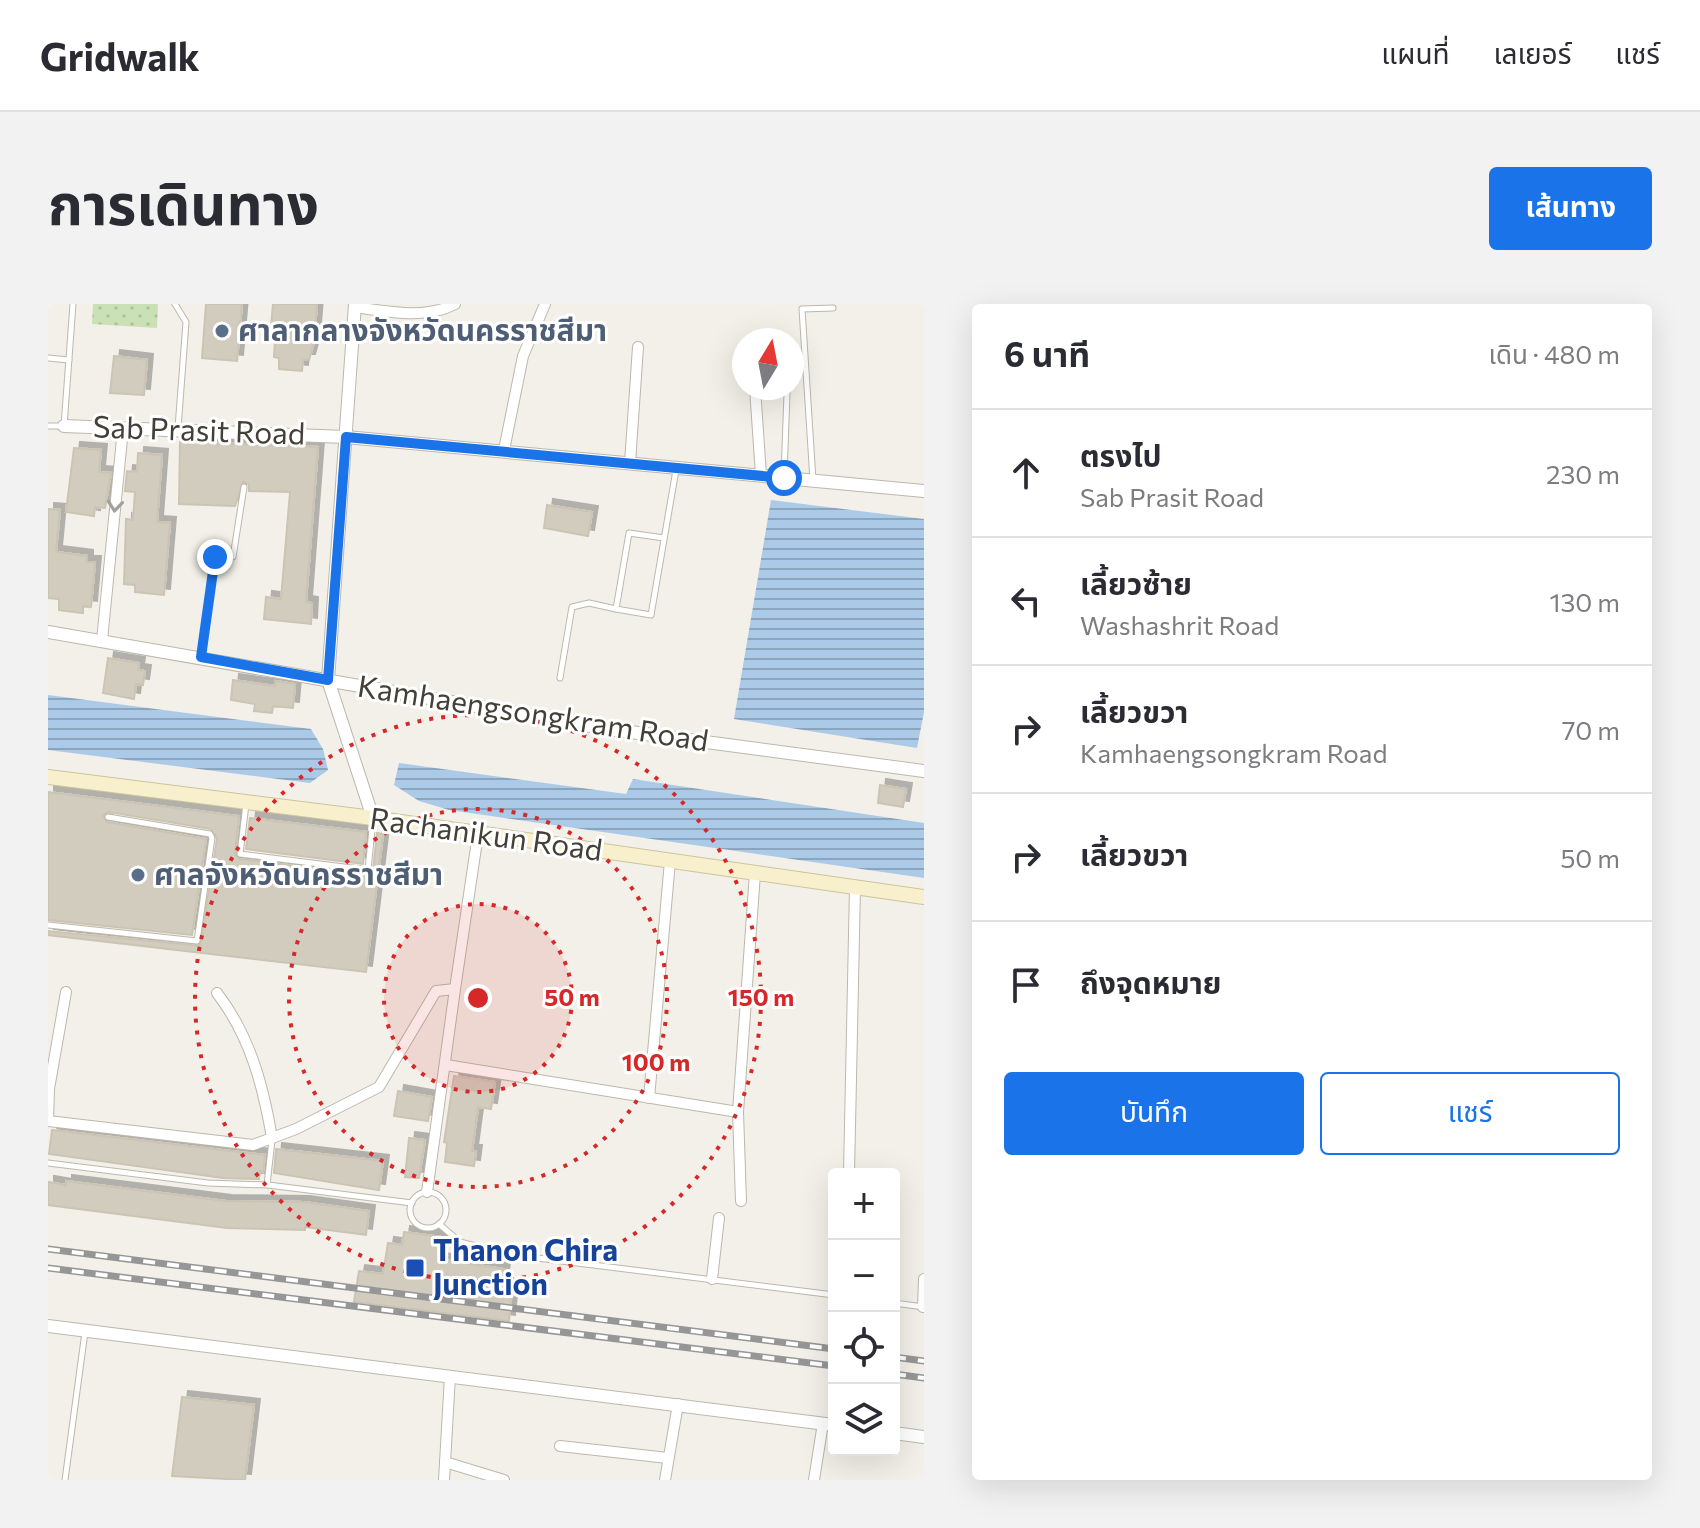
<!DOCTYPE html>
<html lang="th">
<head>
<meta charset="utf-8">
<style>
	body { margin:0; font-family:Commissioner,"Noto Sans Thai",sans-serif; background:#f2f2f3; color:#2b2b33 }
	.controls { position:absolute; right:24px; bottom:24px; display:grid; overflow:hidden; border-radius:8px; box-shadow:0 8px 32px #0002 }
	.controls button { width:72px; height:72px; display:grid; place-items:center; padding:0; border:0; border-bottom:2px solid #e1e1e2; background:#fff; color:#2b2b33; font:40px sans-serif }
	.compass { position:absolute; left:684px; top:24px; width:72px; height:72px; border-radius:50%; background:#fff; box-shadow:0 8px 32px #0002; rotate:10deg }
	.stop { position:absolute; width:24px; height:24px; margin:-18px; border:6px solid #1a73e8; border-radius:50%; background:#fff }
	.stop.end { background:#1a73e8; border-color:#fff; box-shadow:0 2px 8px #0008 }
	.list { margin:0; padding:0; list-style:none }
	h2 { display:flex; justify-content:space-between; align-items:center; height:104px; margin:0; padding:0 32px; font-size:34px }
	h2 small { font-size:26px; font-weight:400; color:#7c7c81 }
	.list li { display:grid; grid-template-columns:52px 1fr auto; gap:24px; align-items:center; box-sizing:border-box; height:128px; padding:0 32px; border-top:2px solid #e1e1e2 }
	.list b { display:block; font-size:30px; white-space:nowrap }
	.list p { margin:0; font-size:26px; white-space:nowrap; color:#7c7c81 }
	.list em { font-size:26px; font-style:normal; color:#7c7c81 }
	.actions { display:flex; gap:16px; padding:24px 32px }
	.actions a { flex:1; padding:18px 0; border:2px solid #1a73e8; border-radius:8px; text-align:center; font-size:28px; color:#1a73e8 }
	.actions .main { background:#1a73e8; color:#fff }
	.icon { flex:none; width:44px; height:44px; fill:none; stroke:currentColor; stroke-width:2; stroke-linecap:round; stroke-linejoin:round }
	.map { position:relative; flex:none; width:876px; height:1176px; overflow:hidden; border-radius:8px }
	header { display:flex; align-items:center; gap:48px; box-sizing:border-box; height:112px; padding:0 40px; background:#fff; border-bottom:2px solid #e1e1e2 }
	header strong { font-size:38px }
	nav { display:flex; gap:44px; margin-inline-start:auto; font-size:28px }
	.intro { display:flex; align-items:center; justify-content:space-between; box-sizing:border-box; height:192px; padding:0 48px }
	h1 { margin:0; font-size:56px }
	.button { padding:20px 36px; border-radius:8px; background:#1a73e8; color:#fff; font-size:28px; font-weight:700 }
	main { display:flex; gap:48px; padding:0 48px }
	aside { flex:1; background:#fff; border-radius:8px; box-shadow:0 8px 32px #0002 }
	.map>svg:first-child { display:block }
</style>
</head>
<body>
<header>
<strong>Gridwalk</strong>
<nav><a>แผนที่</a><a>เลเยอร์</a><a>แชร์</a></nav>
</header>
<div class="intro"><h1>การเดินทาง</h1><a class="button">เส้นทาง</a></div>
<main>
<div class="map">
<svg width="876" height="1176" viewBox="0 0 876 1176">
	<defs>
		<pattern id="park-dots" width="8" height="8" patternUnits="userSpaceOnUse" patternTransform="scale(2)"><rect width="8" height="8" fill="#cae1b6"/><path d="M2 2h.1M6 6h.1" fill="none" stroke="#afc29d" stroke-width="1.8" stroke-linecap="round"/></pattern>
		<pattern id="water-rules" width="6" height="5" patternUnits="userSpaceOnUse" patternTransform="scale(2)"><rect width="6" height="5" fill="#abcae7"/><path d="M0 2.5h6" fill="none" stroke="#8da5bc"/></pattern>
		<filter id="shadow"><feDropShadow dx="6" dy="-6" stdDeviation="0" flood-color="#0004"/></filter>
	</defs>
	<rect width="100%" height="100%" fill="#f2f0e8"/>
	<polygon fill="url(#park-dots)" points="45,0 110,0 109,24 44,20"/>
	<g fill="url(#water-rules)">
		<polygon points="723,196 876,215 876,408 869,444 686,415"/>
		<polygon points="0,391 263,425 275,445 280,466 262,479 0,446"/>
		<polygon points="351,459 578,490 585,475 876,519 876,574 401,506 371,497 346,481"/>
	</g>
	<g fill="#d2ccbf" stroke="#ccc4b3" stroke-width="2" filter="url(#shadow)">
		<polygon points="158,0 194,0 189,57 154,54"/>
		<polygon points="225,0 269,0 266,38 261,56 255,56 254,67 231,65 231,54 226,53 227,36 222,35"/>
		<polygon points="66,52 99,56 96,91 62,89"/>
		<polygon points="132,138 270,143 258,298 264,299 263,320 216,315 218,293 233,295 242,188 201,187 201,180 195,178 187,202 131,200"/>
		<polygon points="26,144 53,146 51,168 63,169 57,204 47,203 46,212 18,208"/>
		<polygon points="90,149 114,151 109,218 122,219 116,291 87,288 87,281 76,280 78,215 85,216 87,188 77,187 79,167 89,168"/>
		<polygon points="499,201 544,208 540,232 496,224"/>
		<polygon points="0,205 12,206 8,248 39,252 39,258 47,258 43,303 35,302 35,309 11,306 11,295 0,294"/>
		<polygon points="60,354 91,359 90,366 97,367 95,381 88,380 86,395 55,389"/>
		<polygon points="185,376 227,382 227,377 247,380 245,404 225,402 224,409 206,407 207,400 183,396"/>
		<polygon points="832,481 858,485 855,503 830,499"/>
		<polygon points="0,488 191,512 187,550 191,555 321,571 325,567 329,529 335,530 318,668 0,631 0,627 152,642 169,535 163,525 61,508 55,511 59,518 158,535 144,631 0,616"/>
		<polygon points="202,514 318,528 315,560 198,545"/>
		<polygon points="406,772 447,778 443,805 430,803 424,847 428,847 426,862 397,858 399,839 396,838"/>
		<polygon points="350,787 384,793 380,817 346,812"/>
		<polygon points="4,826 217,851 215,868 212,867 211,875 175,874 1,850"/>
		<polygon points="361,834 377,836 371,874 357,873"/>
		<polygon points="228,845 335,857 331,886 226,869"/>
		<polygon points="18,877 178,897 256,898 321,907 318,931 257,923 257,926 179,924 0,901 0,878 18,881"/>
		<polygon points="356,928 394,933 391,955 456,965 453,985 464,986 461,1017 306,998 311,967 335,970 340,939 354,941"/>
		<polygon points="134,1093 206,1101 197,1176 124,1172"/>
	</g>
	<g fill="none" stroke-linecap="round" stroke-linejoin="round">
		<defs>
			<g id="service">
				<polyline points="127,0 138,18 130,124"/>
				<polyline points="0,54 21,56"/>
				<polyline points="0,122 16,122 25,0"/>
				<polyline points="736,172 739,89"/>
				<polyline points="765,176 754,5 785,4"/>
				<polyline points="616,234 581,229 568,305 603,311 628,166"/>
				<polyline points="153,353 167,253 185,253 196,183"/>
				<polyline points="512,374 524,303 541,299 568,305"/>
				<polyline points="198,500 192,550 320,566 325,515"/>
				<polyline points="0,621 149,637 164,534 162,530 60,513"/>
				<polyline points="0,859 160,879 219,881 224,836"/>
				<polyline points="220,881 364,899"/>
				<circle cx="380" cy="906" r="18"/>
				<polyline points="391,920 412,938 465,951 786,991"/>
				<polyline points="846,999 876,1003"/>
				<polyline points="17,1176 37,1028"/>
			</g>
			<g id="minor">
				<path d="M306,3c32,4 71,13 101,-3"/>
				<polyline points="707,84 713,171"/>
				<polyline points="456,146 475,52 497,0"/>
				<polyline points="582,159 590,43"/>
				<polyline points="54,336 75,125"/>
				<polyline points="18,688 1,785 0,817 205,841 248,825 331,783 388,687 407,685 430,530"/>
				<path d="M169,689c33,43 46,92 55,145"/>
				<polyline points="398,761 690,808"/>
				<polyline points="601,794 622,557"/>
				<polyline points="801,870 807,583"/>
				<polyline points="379,888 407,685"/>
				<polyline points="693,897 690,808 707,569"/>
				<polyline points="664,975 671,914"/>
				<polyline points="875,1003 876,975"/>
				<polyline points="512,1142 620,1154"/>
				<polyline points="397,1158 456,1176"/>
				<polyline points="396,1176 402,1072"/>
				<polyline points="617,1176 630,1100"/>
				<polyline points="766,1176 775,1119"/>
			</g>
			<g id="tertiary">
				<polyline points="307,0 280,376 325,514"/>
				<polyline points="16,122 298,133 876,187"/>
				<polyline points="0,328 560,425 876,467"/>
				<polyline points="0,1022 786,1121"/>
				<polyline points="846,1129 876,1133"/>
			</g>
			<polyline id="secondary" points="0,473 325,514 876,593"/>
		</defs>
		<use href="#service" stroke="#bcb8ac" stroke-width="7"/>
		<use href="#minor" stroke="#bcb8ac" stroke-width="12"/>
		<use href="#tertiary" stroke="#bcb8ac" stroke-width="14"/>
		<use href="#secondary" stroke="#ccc49d" stroke-width="16"/>
		<use href="#service" stroke="#fff" stroke-width="5"/>
		<use href="#minor" stroke="#fff" stroke-width="10"/>
		<use href="#tertiary" stroke="#fff" stroke-width="12"/>
		<use href="#secondary" stroke="#f8f0cc" stroke-width="14"/>
		<defs>
			<g id="rail">
				<polyline points="0,945 786,1045"/>
				<polyline points="0,964 786,1062"/>
				<polyline points="846,1053 876,1057"/>
				<polyline points="846,1070 876,1074"/>
			</g>
		</defs>
		<use href="#rail" stroke="#969696" stroke-width="7"/>
		<use href="#rail" stroke="#fff" stroke-width="4" stroke-dasharray="12" stroke-linecap="butt"/>
	</g>
	<defs><path id="oneway-chevron" d="M-2-3.5L2.5 0L-2 3.5" fill="none" stroke-width="1.6" stroke-linecap="round" stroke-linejoin="round" transform="scale(2)"/></defs>
	<use stroke="#a2a09c" href="#oneway-chevron" transform="translate(67 202) rotate(96)"/>
	<g fill="none" stroke-linecap="round" stroke-linejoin="round">
		<polyline stroke="#1a73e8" stroke-width="10" points="167,253 153,353 280,376 298,133 736,174"/>
	</g>
	<circle cx="430" cy="694" r="94" fill="#d62828" fill-opacity=".12"/>
	<g fill="none" stroke="#d62828" stroke-width="4" stroke-dasharray="4 8">
		<circle cx="430" cy="694" r="94"/>
		<circle cx="430" cy="694" r="189"/>
		<circle cx="430" cy="694" r="283"/>
	</g>
	<g fill="#5c6f8a" stroke="#fff" stroke-width="3">
		<circle cx="174" cy="27" r="8"/>
		<circle cx="90" cy="571" r="8"/>
	</g>
	<rect fill="#1a4fb4" stroke="#fff" stroke-width="3" x="357" y="954" width="20" height="20" rx="4"/>
	<g text-anchor="middle" stroke-width="6" stroke-linejoin="round" paint-order="stroke">
		<g font-size="30" font-weight="bold" fill="#4e5e75" stroke="#fff" text-anchor="start">
			<text x="190" y="37">ศาลากลางจังหวัดนครราชสีมา</text>
			<text x="106" y="581">ศาลจังหวัดนครราชสีมา</text>
		</g>
		<g font-size="30" fill="#444038" stroke="#fff">
			<text transform="translate(151 127) rotate(2)" y="10">Sab Prasit Road</text>
			<text transform="translate(485 410) rotate(9)" y="10">Kamhaengsongkram Road</text>
			<text transform="translate(438 531) rotate(8)" y="10">Rachanikun Road</text>
		</g>
		<g font-size="30" font-weight="bold" fill="#164399" stroke="#fff" text-anchor="start">
			<text x="385" y="957">Thanon Chira<tspan x="385" dy="34">Junction</tspan></text>
		</g>
	</g>
	<circle cx="430" cy="694" r="12" fill="#d62828" stroke="#fff" stroke-width="4"/>
	<g font-size="24" text-anchor="middle" font-weight="bold" fill="#d62828" stroke="#fff" stroke-width="6" stroke-linejoin="round" paint-order="stroke">
		<text x="524" y="702">50 m</text>
		<text x="713" y="702">150 m</text>
		<text x="608" y="767">100 m</text>
	</g>
</svg>
<div class="controls">
<button>+</button>
<button>−</button>
<button><svg class="icon" aria-label="locate" viewBox="0 0 24 24"><circle cx="12" cy="12" r="6"/><path d="M12 2v4M12 18v4M2 12h4M18 12h4"/></svg></button>
<button><svg class="icon" aria-label="layers" viewBox="0 0 24 24"><path d="M12 4l9 5-9 5-9-5zM3 14l9 5 9-5"/></svg></button>
</div>
<svg class="compass" viewBox="-18 -18 36 36"><path d="M0-13l5 13h-10z" fill="#e53935"/><path d="M0 13l5-13h-10z" fill="#7c7c81"/></svg>
<div class="stop" style="left:736px;top:174px"></div>
<div class="stop end" style="left:167px;top:253px"></div>
</div>
<aside>
<h2>6 นาที<small>เดิน · 480 m</small></h2>
<ul class="list">
<li><svg class="icon" aria-label="ahead" viewBox="0 0 24 24"><path d="M12 20V5M6 11l6-6 6 6"/></svg><div><b>ตรงไป</b><p>Sab Prasit Road</p></div><em>230 m</em></li>
<li><svg class="icon" aria-label="left" viewBox="0 0 24 24"><path d="M17 20v-9H6M10 6l-5 5 5 5"/></svg><div><b>เลี้ยวซ้าย</b><p>Washashrit Road</p></div><em>130 m</em></li>
<li><svg class="icon" aria-label="right" viewBox="0 0 24 24"><path d="M7 20v-9h11M14 6l5 5-5 5"/></svg><div><b>เลี้ยวขวา</b><p>Kamhaengsongkram Road</p></div><em>70 m</em></li>
<li><svg class="icon" aria-label="right" viewBox="0 0 24 24"><path d="M7 20v-9h11M14 6l5 5-5 5"/></svg><div><b>เลี้ยวขวา</b></div><em>50 m</em></li>
<li><svg class="icon" aria-label="arrive" viewBox="0 0 24 24"><path d="M6 21V4h12l-3 4 3 4H6"/></svg><div><b>ถึงจุดหมาย</b></div></li>
</ul>
<div class="actions"><a class="main">บันทึก</a><a>แชร์</a></div>
</aside>
</main>
</body>
</html>
